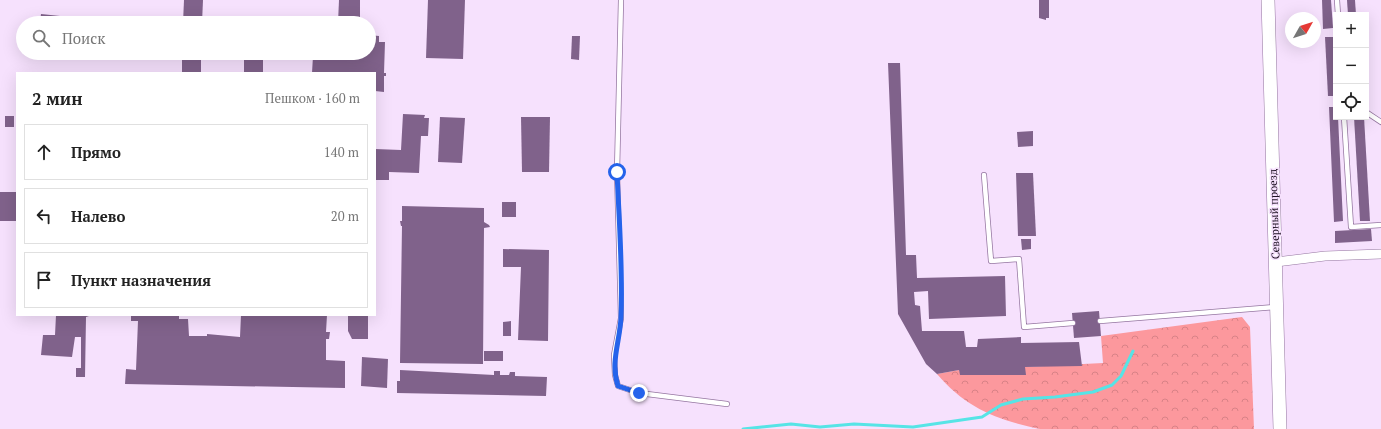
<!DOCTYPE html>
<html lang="ru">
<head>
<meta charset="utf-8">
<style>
	body { margin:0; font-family:"PT Serif",serif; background:#f6f6f6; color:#222 }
	.controls { position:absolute; right:12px; top:12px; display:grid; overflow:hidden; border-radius:0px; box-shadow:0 4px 16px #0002 }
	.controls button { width:36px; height:36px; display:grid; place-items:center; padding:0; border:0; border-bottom:1px solid #e0e0e0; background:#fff; color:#222; font:20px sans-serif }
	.compass { position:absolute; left:1285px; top:12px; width:36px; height:36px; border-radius:50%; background:#fff; box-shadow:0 4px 16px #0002; rotate:51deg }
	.stop { position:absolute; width:12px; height:12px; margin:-9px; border:3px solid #2563eb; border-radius:50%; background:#fff }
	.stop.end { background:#2563eb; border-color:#fff; box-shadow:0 1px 4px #0008 }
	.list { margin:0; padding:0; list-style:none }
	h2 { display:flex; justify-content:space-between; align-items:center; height:52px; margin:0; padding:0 16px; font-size:17px }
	h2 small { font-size:13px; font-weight:400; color:#767676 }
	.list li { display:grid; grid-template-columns:26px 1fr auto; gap:12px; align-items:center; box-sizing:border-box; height:56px; margin:0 8px 8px; padding:0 8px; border:1px solid #e0e0e0; border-radius:0px }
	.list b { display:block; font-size:15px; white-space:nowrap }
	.list em { font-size:13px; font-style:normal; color:#767676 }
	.icon { flex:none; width:22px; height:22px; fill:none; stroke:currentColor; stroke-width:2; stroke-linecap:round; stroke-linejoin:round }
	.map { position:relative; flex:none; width:1381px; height:429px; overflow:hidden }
	.search { position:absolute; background:#fff; box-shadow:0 4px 16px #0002; left:16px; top:16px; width:360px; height:44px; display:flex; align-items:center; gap:10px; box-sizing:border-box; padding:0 14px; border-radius:22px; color:#767676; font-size:15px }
	.panel { position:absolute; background:#fff; box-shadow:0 4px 16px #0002; left:16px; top:72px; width:360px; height:244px; border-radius:0px }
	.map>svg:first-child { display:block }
</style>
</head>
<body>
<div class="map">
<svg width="1381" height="429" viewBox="0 0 1381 429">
	<defs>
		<pattern id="forest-crowns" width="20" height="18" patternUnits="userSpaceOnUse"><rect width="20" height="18" fill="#fc989d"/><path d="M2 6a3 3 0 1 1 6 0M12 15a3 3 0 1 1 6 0" fill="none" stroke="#d88287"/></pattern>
	</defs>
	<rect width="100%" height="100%" fill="#f6e1fd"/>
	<path fill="url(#forest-crowns)" d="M1242,317l8,10 4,102h-214c-43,-9 -74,-21 -103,-55l22,-4 2,5h64v-8l78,-4 -2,-27z"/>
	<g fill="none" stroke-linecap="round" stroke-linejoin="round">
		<polyline stroke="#56e4e6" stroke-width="3" points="743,429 791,424 820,427 854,424 913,427 982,417 1001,405 1023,399 1055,397 1093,392 1112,385 1121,376 1133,351"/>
	</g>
	<g fill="#80628b">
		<polygon points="184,0 203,0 202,23 183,23"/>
		<polygon points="339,0 360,0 360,23 338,23"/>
		<polygon points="428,0 465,0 463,59 426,58"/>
		<polygon points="1039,0 1049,0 1049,18 1046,18 1046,20 1039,18"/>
		<polygon points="1322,0 1331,0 1333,28 1323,29"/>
		<polygon points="1347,0 1355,0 1356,15 1348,15"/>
		<polygon points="41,14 117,22 117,23 40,23"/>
		<polygon points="369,35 379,36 379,42 385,42 384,73 386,73 386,76 384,76 384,92 375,91 375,73 312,73 313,56 338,56 338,53 369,53"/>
		<polygon points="572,36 580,36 579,60 571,59"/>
		<polygon points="1325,37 1334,37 1336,96 1328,96"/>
		<polygon points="67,53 111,53 110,59"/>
		<rect x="182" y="53" width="19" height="20"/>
		<rect x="244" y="53" width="19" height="20"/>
		<polygon points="888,63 900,63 906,255 916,255 917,278 1005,276 1006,316 929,319 928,291 914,292 915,305 920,306 922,331 964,331 966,347 977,347 978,339 1021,337 1021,343 1079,342 1082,366 1025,367 1026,375 960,375 959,370 937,374 926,364 898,314"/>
		<polygon points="1329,107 1336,107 1336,117 1338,117 1343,221 1334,222"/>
		<polygon points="403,114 425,115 424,118 429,118 428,136 421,136 419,173 389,172 389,180 375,180 375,149 401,150"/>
		<rect x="5" y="116" width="9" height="11"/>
		<polygon points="440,117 465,118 462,163 438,162"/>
		<polygon points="521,117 550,117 549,172 522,172"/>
		<polygon points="1354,117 1364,117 1370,221 1360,221"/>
		<polygon points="1033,131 1033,146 1018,147 1017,132"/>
		<polygon points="1016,173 1033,173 1036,236 1018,236"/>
		<rect x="0" y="192" width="17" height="29"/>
		<rect x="502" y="202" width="14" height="15"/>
		<polygon points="402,206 484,208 484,222 489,225 490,227 484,228 483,364 400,363 402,226 401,226 400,221 402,221"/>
		<polygon points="1371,229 1372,241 1335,243 1335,231"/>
		<polygon points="1021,239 1031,239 1031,249 1022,250"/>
		<polygon points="503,249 549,250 548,341 518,340 521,267 503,267"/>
		<polygon points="1099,311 1101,336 1074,338 1072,313"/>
		<polygon points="56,315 92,315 86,317 85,377 76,377 76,368 81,368 81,337 75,337 72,357 41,355 43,335 55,335"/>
		<polygon points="131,315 179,315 179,319 188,319 189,336 207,336 207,334 240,337 241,315 327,315 326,332 330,332 329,339 326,339 326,360 345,361 345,388 125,384 126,369 136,370 138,321 131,321"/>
		<polygon points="348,315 368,315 368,339 352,339 348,331"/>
		<polygon points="511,321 511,336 503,336 503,322"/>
		<rect x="484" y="351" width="19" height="10"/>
		<polygon points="362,357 388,359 387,388 361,386"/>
		<polygon points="400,370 494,375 494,371 500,371 500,375 509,375 510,372 515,372 515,376 547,377 546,396 397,393 397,381 400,381"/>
	</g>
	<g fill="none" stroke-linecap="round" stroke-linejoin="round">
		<defs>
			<g id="lane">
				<polyline points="621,0 617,172 621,318 614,355 615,375 618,386 639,393 727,404"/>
				<polyline points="1337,0 1338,15"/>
				<polyline points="1366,112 1381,122"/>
				<polyline points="1344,117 1351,227 1381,225"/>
				<polyline points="984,175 991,261 1019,259 1024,327 1073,323"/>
				<polyline points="1100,321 1275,307"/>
			</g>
			<polyline id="street" points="1276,262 1325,256 1381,254"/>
			<polyline id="secondary" points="1268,0 1280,429"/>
		</defs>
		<use href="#lane" stroke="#9576a1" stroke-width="6"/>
		<use href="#street" stroke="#9576a1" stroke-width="10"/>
		<use href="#secondary" stroke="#9576a1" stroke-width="14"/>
		<use href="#lane" stroke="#fff" stroke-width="4.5"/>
		<use href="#street" stroke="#fff" stroke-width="9"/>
		<use href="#secondary" stroke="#fff" stroke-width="13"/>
	</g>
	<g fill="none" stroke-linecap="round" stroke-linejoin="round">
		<path stroke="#2563eb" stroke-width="5" d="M617,172c2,48 6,97 4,145 -1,25 -11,45 -3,69l21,7"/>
	</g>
	<g text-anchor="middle" stroke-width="3" stroke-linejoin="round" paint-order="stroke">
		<g font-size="11" fill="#1d1122" stroke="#f6e1fd">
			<text transform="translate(1274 214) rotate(-92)" y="4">Северный проезд</text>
		</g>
	</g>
</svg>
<div class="controls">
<button>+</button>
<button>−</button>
<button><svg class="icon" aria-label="locate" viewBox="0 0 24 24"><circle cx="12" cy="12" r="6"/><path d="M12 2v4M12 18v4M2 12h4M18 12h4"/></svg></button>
</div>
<svg class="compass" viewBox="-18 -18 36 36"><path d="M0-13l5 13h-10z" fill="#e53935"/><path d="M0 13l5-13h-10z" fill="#767676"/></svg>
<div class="stop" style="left:617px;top:172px"></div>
<div class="stop end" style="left:639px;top:393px"></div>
<div class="search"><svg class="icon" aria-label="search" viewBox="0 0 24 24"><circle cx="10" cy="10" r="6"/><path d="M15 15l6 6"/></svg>Поиск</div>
<section class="panel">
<h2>2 мин<small>Пешком · 160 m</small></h2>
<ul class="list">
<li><svg class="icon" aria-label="ahead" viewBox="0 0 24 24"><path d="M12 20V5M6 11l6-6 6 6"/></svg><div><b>Прямо</b></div><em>140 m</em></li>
<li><svg class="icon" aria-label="left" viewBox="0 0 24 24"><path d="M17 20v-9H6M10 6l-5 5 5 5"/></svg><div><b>Налево</b></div><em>20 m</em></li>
<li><svg class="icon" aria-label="arrive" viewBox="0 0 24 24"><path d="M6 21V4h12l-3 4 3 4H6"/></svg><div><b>Пункт назначения</b></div></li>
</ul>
</section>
</div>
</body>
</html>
